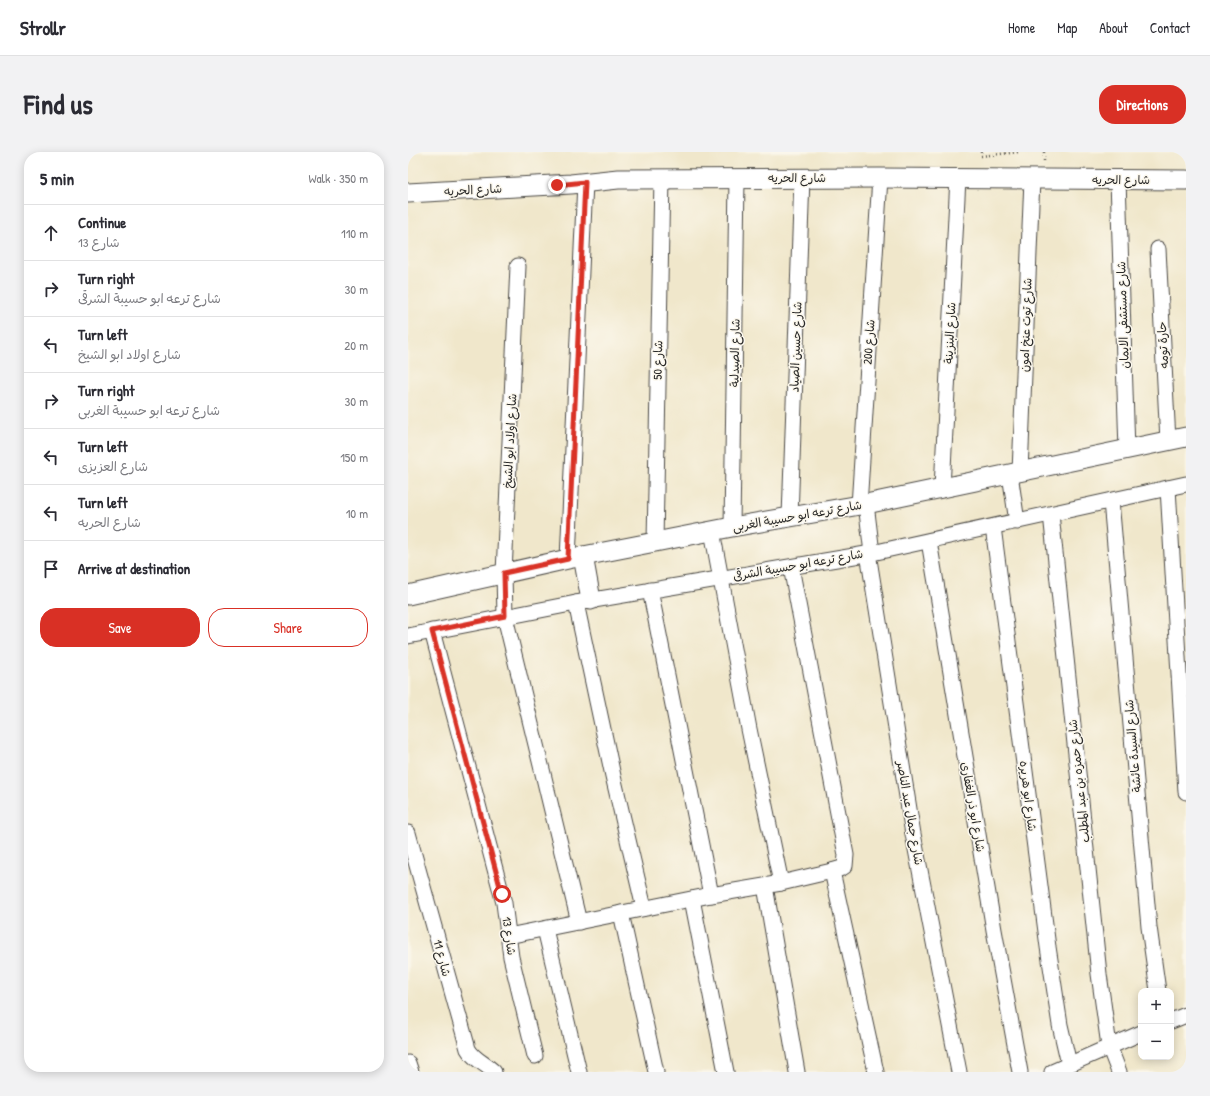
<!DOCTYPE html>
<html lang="en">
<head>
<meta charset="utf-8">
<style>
	body { margin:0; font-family:"Patrick Hand","Playpen Sans Arabic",sans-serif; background:#f2f2f3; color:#2b2b33 }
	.controls { position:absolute; right:12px; bottom:12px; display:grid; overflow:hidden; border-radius:8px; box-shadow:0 2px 10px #0003 }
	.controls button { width:36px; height:36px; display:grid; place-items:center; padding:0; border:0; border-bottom:1px solid #e1e1e2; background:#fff; color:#2b2b33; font:20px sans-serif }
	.stop { position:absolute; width:12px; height:12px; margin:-9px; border:3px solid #d93025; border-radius:50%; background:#fff }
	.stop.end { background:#d93025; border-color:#fff; box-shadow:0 1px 4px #0008 }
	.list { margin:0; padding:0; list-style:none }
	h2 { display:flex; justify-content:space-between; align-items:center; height:52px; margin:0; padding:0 16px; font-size:17px }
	h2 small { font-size:13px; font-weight:400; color:#7c7c81 }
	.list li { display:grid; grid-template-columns:26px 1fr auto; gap:12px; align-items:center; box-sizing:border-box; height:56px; padding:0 16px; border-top:1px solid #e1e1e2 }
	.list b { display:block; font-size:15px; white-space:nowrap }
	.list p { margin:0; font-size:13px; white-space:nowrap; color:#7c7c81 }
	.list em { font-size:13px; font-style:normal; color:#7c7c81 }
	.actions { display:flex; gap:8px; padding:12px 16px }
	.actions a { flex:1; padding:9px 0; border:1px solid #d93025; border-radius:16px; text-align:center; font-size:14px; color:#d93025 }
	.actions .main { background:#d93025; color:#fff }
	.icon { flex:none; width:22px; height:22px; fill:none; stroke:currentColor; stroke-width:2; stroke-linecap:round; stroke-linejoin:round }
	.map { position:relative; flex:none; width:778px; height:920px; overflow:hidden; border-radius:16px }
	header { display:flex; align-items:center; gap:24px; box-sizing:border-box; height:56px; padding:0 20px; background:#fff; border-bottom:1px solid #e1e1e2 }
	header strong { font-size:19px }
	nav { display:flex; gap:22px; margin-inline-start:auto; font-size:14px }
	.intro { display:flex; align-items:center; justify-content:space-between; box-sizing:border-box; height:96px; padding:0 24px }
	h1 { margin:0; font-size:28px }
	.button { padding:10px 18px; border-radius:16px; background:#d93025; color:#fff; font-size:14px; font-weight:700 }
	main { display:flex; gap:24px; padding:0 24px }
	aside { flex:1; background:#fff; border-radius:16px; box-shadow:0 2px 10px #0003 }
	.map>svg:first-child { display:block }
</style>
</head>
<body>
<header>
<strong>Strollr</strong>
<nav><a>Home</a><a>Map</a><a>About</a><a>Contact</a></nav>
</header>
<div class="intro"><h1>Find us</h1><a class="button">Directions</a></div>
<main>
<aside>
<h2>5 min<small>Walk · 350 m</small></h2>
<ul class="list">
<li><svg class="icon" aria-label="ahead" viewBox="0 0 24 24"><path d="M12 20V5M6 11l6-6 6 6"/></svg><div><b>Continue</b><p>شارع 13</p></div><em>110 m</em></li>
<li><svg class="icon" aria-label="right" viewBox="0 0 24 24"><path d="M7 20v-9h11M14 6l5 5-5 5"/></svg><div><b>Turn right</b><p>شارع ترعه ابو حسيبة الشرقى</p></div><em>30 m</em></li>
<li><svg class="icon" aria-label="left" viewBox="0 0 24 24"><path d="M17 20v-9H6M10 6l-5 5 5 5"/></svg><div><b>Turn left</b><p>شارع اولاد ابو الشيخ</p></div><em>20 m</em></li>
<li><svg class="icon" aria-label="right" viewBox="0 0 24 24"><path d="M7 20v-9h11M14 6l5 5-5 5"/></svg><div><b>Turn right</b><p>شارع ترعه ابو حسيبة الغربى</p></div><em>30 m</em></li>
<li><svg class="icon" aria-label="left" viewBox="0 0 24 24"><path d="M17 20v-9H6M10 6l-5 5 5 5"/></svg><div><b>Turn left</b><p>شارع العزيزى</p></div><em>150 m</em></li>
<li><svg class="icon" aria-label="left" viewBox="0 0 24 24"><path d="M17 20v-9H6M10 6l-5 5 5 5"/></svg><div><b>Turn left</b><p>شارع الحريه</p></div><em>10 m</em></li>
<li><svg class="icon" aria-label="arrive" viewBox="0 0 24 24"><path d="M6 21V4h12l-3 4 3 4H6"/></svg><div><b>Arrive at destination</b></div></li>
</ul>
<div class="actions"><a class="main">Save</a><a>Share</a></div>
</aside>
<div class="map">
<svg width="778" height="920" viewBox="0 0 778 920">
	<rect width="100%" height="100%" fill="#fbf7ec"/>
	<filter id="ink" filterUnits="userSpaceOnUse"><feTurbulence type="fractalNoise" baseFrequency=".025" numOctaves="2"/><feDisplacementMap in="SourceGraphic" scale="8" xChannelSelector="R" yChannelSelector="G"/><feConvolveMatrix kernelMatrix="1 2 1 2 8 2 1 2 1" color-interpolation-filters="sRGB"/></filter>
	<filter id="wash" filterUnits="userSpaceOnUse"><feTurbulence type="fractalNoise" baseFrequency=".012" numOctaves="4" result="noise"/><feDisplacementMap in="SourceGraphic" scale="16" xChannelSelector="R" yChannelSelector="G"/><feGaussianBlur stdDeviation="0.9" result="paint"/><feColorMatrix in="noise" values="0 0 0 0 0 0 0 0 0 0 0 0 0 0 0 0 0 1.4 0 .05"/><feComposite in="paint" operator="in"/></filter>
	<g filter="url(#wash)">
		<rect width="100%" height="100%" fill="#f0e7cb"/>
	</g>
	<g filter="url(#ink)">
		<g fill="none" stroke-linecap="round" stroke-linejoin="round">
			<defs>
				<g id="minor">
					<polyline points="710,28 719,298"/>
					<polyline points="750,97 760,289"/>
					<polyline points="110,114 96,421 97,465 171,770"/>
					<polyline points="612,320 624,27"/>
					<polyline points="602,322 609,370"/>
					<polyline points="534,336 550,26"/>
					<polyline points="760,336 778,640"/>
					<polyline points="703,349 741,775 750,839"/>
					<polyline points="458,352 464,401"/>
					<polyline points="451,354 472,26"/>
					<polyline points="643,362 691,822 701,894 711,920"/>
					<polyline points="382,365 394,26"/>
					<polyline points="324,375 329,26"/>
					<polyline points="585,375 640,795 652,873 661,912"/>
					<polyline points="304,379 341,577 373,731"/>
					<polyline points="521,389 586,778 612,920"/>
					<polyline points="247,390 254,26"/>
					<polyline points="460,401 505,682 551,920"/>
					<polyline points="160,407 177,30"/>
					<polyline points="242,438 303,743"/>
					<polyline points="168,451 205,624 236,756"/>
					<polyline points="24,479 96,751 103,805 127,904"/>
					<polyline points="0,484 168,451 464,401 778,332"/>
					<path d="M0,681l60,216c6,11 17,14 26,23"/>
					<polyline points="424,719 468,920"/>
					<polyline points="357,734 389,920"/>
					<polyline points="284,747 318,920"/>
					<polyline points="213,761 248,920"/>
					<polyline points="137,777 171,920"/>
					<polyline points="100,784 303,743 373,731 424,719 434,716 437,714 438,703 383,415"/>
					<polyline points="763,869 778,863"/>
					<polyline points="0,911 3,920"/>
					<polyline points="644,920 733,881"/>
				</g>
				<g id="tertiary">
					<polyline points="0,41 163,32 210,27 472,26 778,28"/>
					<polyline points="175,404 183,448"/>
					<polyline points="0,443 160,407 324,375 458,352 778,285"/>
				</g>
			</defs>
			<use href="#minor" stroke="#494743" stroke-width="17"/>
			<use href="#tertiary" stroke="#494743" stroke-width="21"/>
			<g stroke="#494743" stroke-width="2.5" stroke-dasharray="1 3" stroke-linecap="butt">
				<polyline points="573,0 573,4 612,0"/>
				<polyline points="636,0 636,10"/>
			</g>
			<use href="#minor" stroke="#fff" stroke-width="15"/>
			<use href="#tertiary" stroke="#fff" stroke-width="19"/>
		</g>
	</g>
	<g fill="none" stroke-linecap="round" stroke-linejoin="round" filter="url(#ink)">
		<polyline stroke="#d93025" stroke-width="5" points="94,742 24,479 97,464 96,421 160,407 177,30 149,33"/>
	</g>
	<g text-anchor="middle" stroke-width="3" stroke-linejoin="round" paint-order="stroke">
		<g font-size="12" fill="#2b2b2b" stroke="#fbf7ec">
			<text x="389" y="30">شارع الحريه</text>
			<text x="713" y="32">شارع الحريه</text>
			<text transform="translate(65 38) rotate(-3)" y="4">شارع الحريه</text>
			<text transform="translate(715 163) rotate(-92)" y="4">شارع مستشفى الايمان</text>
			<text transform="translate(618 173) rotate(-88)" y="4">شارع توت عنخ امون</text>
			<text transform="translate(542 181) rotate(-87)" y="4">شارع البنزينة</text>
			<text transform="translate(461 190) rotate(-86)" y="4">شارع 200</text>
			<text transform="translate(755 193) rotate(-93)" y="4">حارة تومه</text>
			<text transform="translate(388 195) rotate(-88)" y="4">شارع حسين الصياد</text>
			<text transform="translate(327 201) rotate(-89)" y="4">شارع الصيدلية</text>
			<text transform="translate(250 208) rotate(-89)" y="4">شارع 50</text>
			<text transform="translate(102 289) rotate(-87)" y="4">شارع اولاد ابو الشيخ</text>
			<text transform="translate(389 364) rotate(-10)" y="4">شارع ترعه ابو حسيبة الغربى</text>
			<text transform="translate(390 413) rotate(-10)" y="4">شارع ترعه ابو حسيبة الشرقى</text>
			<text transform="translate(725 594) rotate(-95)" y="4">شارع السيدة عائشة</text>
			<text transform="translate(671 629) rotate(-96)" y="4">شارع حمزه بن عبد المطلب</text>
			<text transform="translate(620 644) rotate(83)" y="4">شارع ابو هريره</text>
			<text transform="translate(565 655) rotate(80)" y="4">شارع ابو ذر الغفارى</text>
			<text transform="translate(502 661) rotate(80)" y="4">شارع جمال عبد الناصر</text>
			<text transform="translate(101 784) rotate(82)" y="4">شارع 13</text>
			<text transform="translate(34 806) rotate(75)" y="4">شارع 11</text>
		</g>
	</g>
</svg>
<div class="controls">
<button>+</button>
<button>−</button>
</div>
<div class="stop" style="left:94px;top:742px"></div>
<div class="stop end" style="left:149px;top:33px"></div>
</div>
</main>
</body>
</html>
